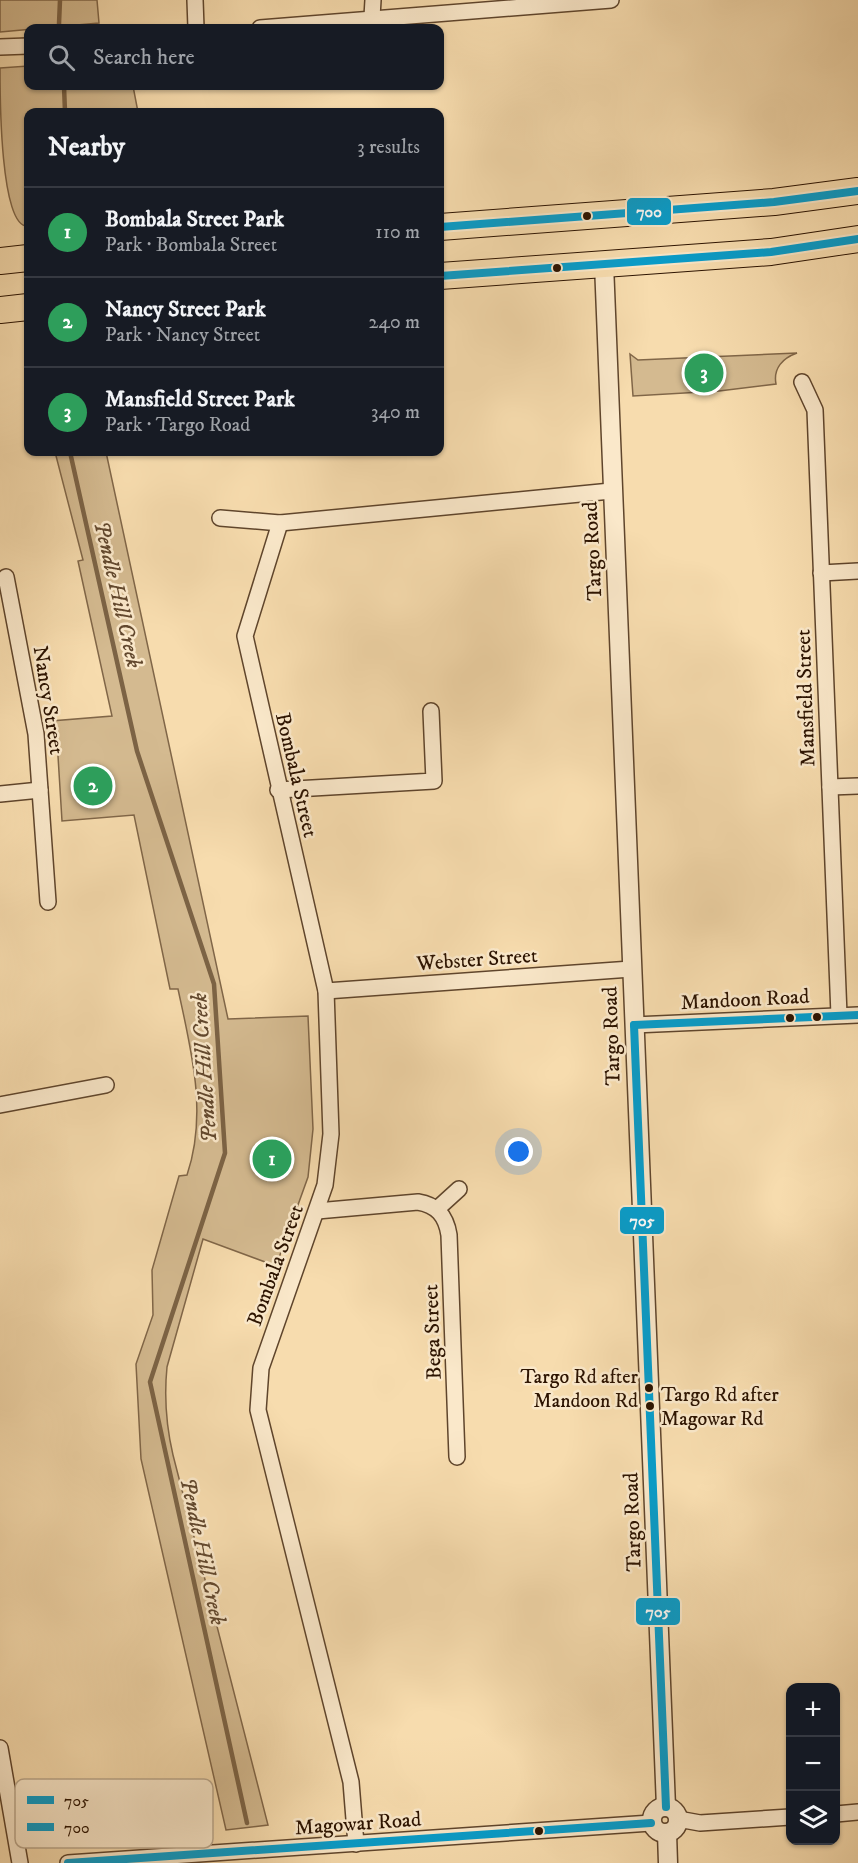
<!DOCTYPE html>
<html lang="en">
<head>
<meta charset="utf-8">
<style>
	body { margin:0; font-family:"IM FELL DW Pica",serif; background:#20242c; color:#f1f3f6 }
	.controls { position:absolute; right:18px; bottom:18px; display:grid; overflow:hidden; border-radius:12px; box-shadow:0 2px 4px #0004 }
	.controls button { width:54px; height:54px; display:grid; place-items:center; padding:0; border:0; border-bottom:2px solid #363941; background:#171b24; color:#f1f3f6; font:30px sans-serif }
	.you { position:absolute; left:519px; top:1152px; width:21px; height:21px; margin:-15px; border:4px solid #fff; border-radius:50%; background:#1a73e8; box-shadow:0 0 0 9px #1a73e833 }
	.badge { display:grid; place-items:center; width:39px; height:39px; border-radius:50%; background:#7c3aed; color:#fff; font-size:20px; font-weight:700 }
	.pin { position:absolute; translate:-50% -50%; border:3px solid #fff; box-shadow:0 2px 6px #0006 }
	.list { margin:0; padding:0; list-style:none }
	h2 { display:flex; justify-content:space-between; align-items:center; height:78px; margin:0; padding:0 24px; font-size:26px }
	h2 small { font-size:20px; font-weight:400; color:#9ea1a6 }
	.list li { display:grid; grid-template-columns:39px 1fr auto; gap:18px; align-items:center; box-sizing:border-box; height:90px; padding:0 24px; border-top:2px solid #363941 }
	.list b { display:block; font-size:22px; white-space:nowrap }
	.list p { margin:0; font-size:20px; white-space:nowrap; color:#9ea1a6 }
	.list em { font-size:20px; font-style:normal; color:#9ea1a6 }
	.icon { flex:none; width:33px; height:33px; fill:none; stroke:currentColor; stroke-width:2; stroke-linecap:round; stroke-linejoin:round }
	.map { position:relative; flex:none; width:858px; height:1863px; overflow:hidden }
	.search { position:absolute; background:#171b24; box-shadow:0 2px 4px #0004; left:24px; top:24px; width:420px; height:66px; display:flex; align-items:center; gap:15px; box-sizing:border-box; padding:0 21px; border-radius:12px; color:#9ea1a6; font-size:22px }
	.panel { position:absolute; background:#171b24; box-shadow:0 2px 4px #0004; left:24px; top:108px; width:420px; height:348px; border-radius:12px }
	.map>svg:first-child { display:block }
</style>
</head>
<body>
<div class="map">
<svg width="858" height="1863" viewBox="0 0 858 1863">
	<rect width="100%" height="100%" fill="#f7dcae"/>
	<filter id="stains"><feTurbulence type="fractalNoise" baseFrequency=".00333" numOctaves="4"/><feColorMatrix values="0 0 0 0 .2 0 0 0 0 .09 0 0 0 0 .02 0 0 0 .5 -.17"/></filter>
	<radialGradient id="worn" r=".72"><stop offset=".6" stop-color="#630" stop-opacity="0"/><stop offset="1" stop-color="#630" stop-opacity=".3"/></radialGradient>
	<g fill="#d4ba90" stroke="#806648" stroke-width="1.5">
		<polygon points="0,0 97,0 99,23 0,32"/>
		<path d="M28,66v20h105l5,26h-110v114c-28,3 -28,-131 -28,-158z"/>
		<path d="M797,353c-14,5 -24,15 -21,31l-57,7 -86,5 -3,-42 8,6z"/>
		<path d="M55,452h51l122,567 80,-3 5,113 -5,48 -32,89 -73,-27 -36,128c-3,30 -1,58 6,88l95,370 -42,5 -85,-371 -5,-95 17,-49 -1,-45 27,-94 8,-1c21,-62 4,-125 -9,-186h-8l-36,-174 -72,6 -4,-65 -7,-35 61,-5 -34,-155 5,-1z"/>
	</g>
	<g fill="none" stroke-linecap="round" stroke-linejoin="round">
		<g stroke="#7c6345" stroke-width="4.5">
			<polyline points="59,24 60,0"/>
			<polyline points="64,86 65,112"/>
			<polyline points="70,452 137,751 214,984 225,1153 150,1382 247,1823"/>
		</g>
		<defs>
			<g id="minor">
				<polyline points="195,0 196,28"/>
				<polyline points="372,17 373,0"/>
				<polyline points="260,28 611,0"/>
				<polyline points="0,47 28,46"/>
				<polyline points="802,382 815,410 839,1015"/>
				<polyline points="220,518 280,523 611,491"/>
				<polyline points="280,523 245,636 326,991 331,1134 325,1185 261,1368 258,1410 351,1782 356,1844"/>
				<polyline points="821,573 858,571"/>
				<polyline points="6,577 36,734 48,902"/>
				<polyline points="830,787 858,786"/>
				<polyline points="278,790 434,781 431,711"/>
				<polyline points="0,794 40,790"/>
				<polyline points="326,991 631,969"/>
				<polyline points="634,1025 858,1015"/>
				<polyline points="0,1105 106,1085"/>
				<polyline points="437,1209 459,1189"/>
				<path d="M317,1211l101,-9c19,3 28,14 31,33l8,222"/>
				<polyline points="0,1748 20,1863"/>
				<polyline points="836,1814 858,1812"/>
				<polyline points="678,1819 700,1823 790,1817"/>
				<polyline points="68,1863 651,1823"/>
			</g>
			<g id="tertiary">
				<polyline points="604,264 666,1807"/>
				<circle cx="665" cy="1820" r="13"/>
				<polyline points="667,1833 668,1863"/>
			</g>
			<g id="trunk">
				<polyline points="440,227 774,202 858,191"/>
				<polyline points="0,261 28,258"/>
				<polyline points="440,276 771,252 858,239"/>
				<polyline points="0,310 28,307"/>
			</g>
		</defs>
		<use href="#minor" stroke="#5f452c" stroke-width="18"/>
		<use href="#tertiary" stroke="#5f452c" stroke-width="21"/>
		<use href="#trunk" stroke="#2c1300" stroke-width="28"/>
		<use href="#minor" stroke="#fae8ca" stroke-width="15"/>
		<use href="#tertiary" stroke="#fae8ca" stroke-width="18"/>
		<use href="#trunk" stroke="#f7dcae" stroke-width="26"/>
		<defs>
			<g id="bus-1">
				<polyline points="634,1025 666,1807"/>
				<polyline points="634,1025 858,1015"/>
				<polyline points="68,1863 651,1823"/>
			</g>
			<g id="bus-2">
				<polyline points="440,227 774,202 858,191"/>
				<polyline points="440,276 771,252 858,239"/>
			</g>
		</defs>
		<use href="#bus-1" stroke="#fae8ca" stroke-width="12"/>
		<use href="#bus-2" stroke="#fae8ca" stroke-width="12"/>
		<use href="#bus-1" stroke="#079dcb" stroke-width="8"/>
		<use href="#bus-2" stroke="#079dcb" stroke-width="8"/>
	</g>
	<g fill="#2c1300" stroke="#fae8ca" stroke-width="2">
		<circle cx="587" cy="216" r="5"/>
		<circle cx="557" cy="268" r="5"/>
		<circle cx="817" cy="1017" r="5"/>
		<circle cx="790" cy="1018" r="5"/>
		<circle cx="649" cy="1388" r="5"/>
		<circle cx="650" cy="1406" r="5"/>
		<circle cx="539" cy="1831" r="5"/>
	</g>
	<g text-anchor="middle" stroke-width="5" stroke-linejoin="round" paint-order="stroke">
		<g font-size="20" fill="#2c1300" stroke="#fae8ca" text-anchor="end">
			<text x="638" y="1383">Targo Rd after<tspan x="638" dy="24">Mandoon Rd</tspan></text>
			<text x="661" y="1401" text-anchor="start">Targo Rd after<tspan x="661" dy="24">Magowar Rd</tspan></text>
		</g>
		<g font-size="21" fill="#2c1300" stroke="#fae8ca">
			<text transform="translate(592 551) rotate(-93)" y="7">Targo Road</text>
			<text transform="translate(805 698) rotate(-92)" y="7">Mansfield Street</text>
			<text transform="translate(49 700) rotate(81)" y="7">Nancy Street</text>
			<text transform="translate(297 775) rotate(77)" y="7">Bombala Street</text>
			<text transform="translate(477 959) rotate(-4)" y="7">Webster Street</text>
			<text transform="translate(745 999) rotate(-3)" y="7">Mandoon Road</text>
			<text transform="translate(611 1036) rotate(-92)" y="7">Targo Road</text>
			<text transform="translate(275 1265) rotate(-70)" y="7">Bombala Street</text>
			<text transform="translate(432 1332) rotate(-92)" y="7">Bega Street</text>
			<text transform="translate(632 1522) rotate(-92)" y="7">Targo Road</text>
			<text transform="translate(358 1823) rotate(-4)" y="7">Magowar Road</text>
		</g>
		<g font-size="22" font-style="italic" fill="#62482e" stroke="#fae8ca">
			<text transform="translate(119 594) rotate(77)" y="8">Pendle Hill Creek</text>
			<text transform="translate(203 1068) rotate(-94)" y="8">Pendle Hill Creek</text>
			<text transform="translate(204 1551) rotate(78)" y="8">Pendle Hill Creek</text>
		</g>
	</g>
	<rect x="15" y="1779" width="198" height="69" rx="9" fill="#fae8ca" stroke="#bca88d" stroke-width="1.5"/>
	<rect x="27" y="1796" width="27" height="8" fill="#079dcb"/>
	<rect x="27" y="1823" width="27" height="8" fill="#079dcb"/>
	<g font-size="16" fill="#2c1300">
		<text x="64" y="1806">705</text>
		<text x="64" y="1833">700</text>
	</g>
	<g stroke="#fae8ca" stroke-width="2">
		<rect x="626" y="197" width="46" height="29" rx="6" fill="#079dcb"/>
		<rect x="619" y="1206" width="46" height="29" rx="6" fill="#079dcb"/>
		<rect x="635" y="1597" width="46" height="29" rx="6" fill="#079dcb"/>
	</g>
	<g font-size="16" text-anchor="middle" font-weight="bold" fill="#fff">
		<text x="649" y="217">700</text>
		<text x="642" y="1226">705</text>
		<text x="658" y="1617">705</text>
	</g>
	<rect width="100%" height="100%" filter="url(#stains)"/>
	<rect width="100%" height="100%" fill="url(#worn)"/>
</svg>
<div class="controls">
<button>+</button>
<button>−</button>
<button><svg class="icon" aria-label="layers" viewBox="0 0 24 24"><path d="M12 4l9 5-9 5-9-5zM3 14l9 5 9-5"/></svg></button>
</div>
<div class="you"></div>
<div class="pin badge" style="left:272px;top:1159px;background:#2e9e5b">1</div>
<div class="pin badge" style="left:93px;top:786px;background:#2e9e5b">2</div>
<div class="pin badge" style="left:704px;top:373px;background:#2e9e5b">3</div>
<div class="search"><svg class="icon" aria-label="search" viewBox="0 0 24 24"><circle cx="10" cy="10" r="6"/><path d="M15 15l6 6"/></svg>Search here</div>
<section class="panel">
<h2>Nearby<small>3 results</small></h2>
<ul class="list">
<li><span class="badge" style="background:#2e9e5b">1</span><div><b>Bombala Street Park</b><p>Park · Bombala Street</p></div><em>110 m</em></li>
<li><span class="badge" style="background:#2e9e5b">2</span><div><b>Nancy Street Park</b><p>Park · Nancy Street</p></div><em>240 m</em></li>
<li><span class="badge" style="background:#2e9e5b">3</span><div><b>Mansfield Street Park</b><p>Park · Targo Road</p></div><em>340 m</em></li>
</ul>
</section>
</div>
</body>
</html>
